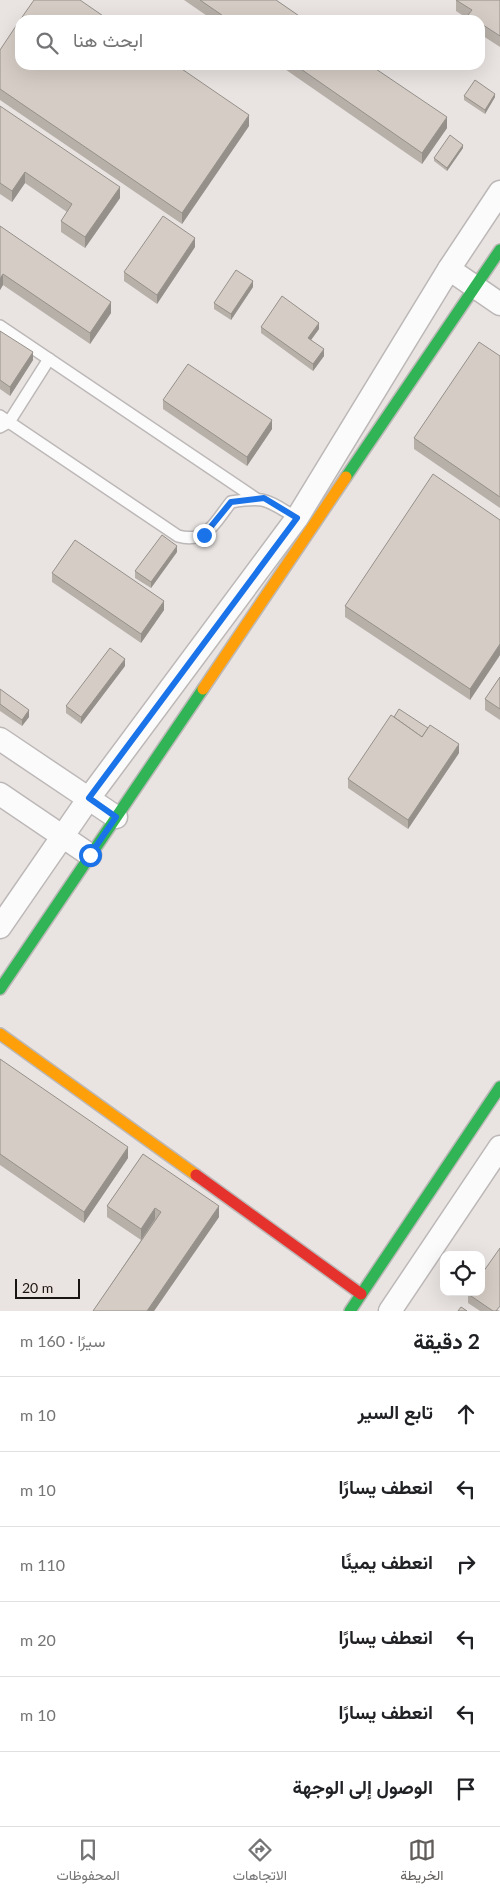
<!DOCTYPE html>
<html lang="ar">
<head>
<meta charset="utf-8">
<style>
	body { margin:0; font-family:Lato,Vazirmatn,sans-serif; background:#f6f6f6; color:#202124; direction:rtl }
	.controls { position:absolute; right:15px; bottom:15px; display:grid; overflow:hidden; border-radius:10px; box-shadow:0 5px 20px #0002 }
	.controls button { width:45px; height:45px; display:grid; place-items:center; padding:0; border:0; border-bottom:1px solid #e0e0e0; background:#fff; color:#202124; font:25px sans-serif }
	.scale { position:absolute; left:15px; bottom:12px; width:65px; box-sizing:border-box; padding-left:5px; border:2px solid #181513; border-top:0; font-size:14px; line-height:18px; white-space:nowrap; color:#181513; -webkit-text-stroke:4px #ece3df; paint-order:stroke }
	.stop { position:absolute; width:15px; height:15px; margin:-11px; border:4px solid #1a73e8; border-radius:50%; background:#fff }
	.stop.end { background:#1a73e8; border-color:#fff; box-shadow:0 1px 5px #0008 }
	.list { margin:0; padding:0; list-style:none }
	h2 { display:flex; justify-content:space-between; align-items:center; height:65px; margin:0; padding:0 20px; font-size:21px }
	h2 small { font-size:16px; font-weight:400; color:#757577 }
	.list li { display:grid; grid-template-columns:32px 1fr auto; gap:15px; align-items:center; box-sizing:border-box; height:75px; padding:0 20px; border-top:1px solid #e0e0e0 }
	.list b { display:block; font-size:19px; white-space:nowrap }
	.list em { font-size:16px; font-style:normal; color:#757577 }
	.icon { flex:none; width:28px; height:28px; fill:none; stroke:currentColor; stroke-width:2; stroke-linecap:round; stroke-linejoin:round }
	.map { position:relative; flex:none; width:500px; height:1311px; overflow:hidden; direction:ltr }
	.search { position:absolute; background:#fff; box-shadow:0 5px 20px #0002; left:15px; right:15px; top:15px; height:55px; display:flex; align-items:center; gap:12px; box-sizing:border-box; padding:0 18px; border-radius:15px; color:#757577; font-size:19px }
	.sheet { height:515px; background:#fff }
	nav { display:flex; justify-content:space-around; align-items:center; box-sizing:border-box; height:70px; border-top:1px solid #e0e0e0; background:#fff; font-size:14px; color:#757577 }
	nav a { display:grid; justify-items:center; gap:2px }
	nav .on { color:#615d5b }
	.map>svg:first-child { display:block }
</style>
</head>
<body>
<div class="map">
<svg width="500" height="1311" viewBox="0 0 500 1311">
	<rect width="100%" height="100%" fill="#e9e4e2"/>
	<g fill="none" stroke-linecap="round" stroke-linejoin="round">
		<defs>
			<g id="lane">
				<polyline points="0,326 255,498"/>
				<path d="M0,416l178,120c29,8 37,-14 53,-34 36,-6 35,-2 66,16"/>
				<polyline points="0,427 9,422 49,359"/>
			</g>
			<g id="street">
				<polyline points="449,269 500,304"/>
				<polyline points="0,739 116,817"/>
				<polyline points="0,794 90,855"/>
				<polyline points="0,927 89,798 297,518 449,269 500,192"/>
				<polyline points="390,1311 500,1147"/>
			</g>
			<g id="fast">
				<polyline points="346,477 500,250"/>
				<polyline points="0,989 203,689"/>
				<polyline points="350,1311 500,1087"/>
			</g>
			<g id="slow">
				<polyline points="203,689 346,477"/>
				<polyline points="0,1034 196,1175"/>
			</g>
			<polyline id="jam" points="196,1175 361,1294"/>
		</defs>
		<use href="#lane" stroke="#bcb8b7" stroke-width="14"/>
		<use href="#street" stroke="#bcb8b7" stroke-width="25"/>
		<use href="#fast" stroke="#bcb8b7" stroke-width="14"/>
		<use href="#slow" stroke="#bcb8b7" stroke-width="14"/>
		<use href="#jam" stroke="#bcb8b7" stroke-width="14"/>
		<use href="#lane" stroke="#fcfbfb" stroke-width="11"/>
		<use href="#street" stroke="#fcfbfb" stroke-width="22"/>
		<use href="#fast" stroke="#30b455" stroke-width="11"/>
		<use href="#slow" stroke="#ff9f0a" stroke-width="11"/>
		<use href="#jam" stroke="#e5322d" stroke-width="11"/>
	</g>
	<g fill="#b7b0a9">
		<polygon points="184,0 276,0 305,20 213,20"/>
		<polygon points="456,0 500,0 500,47 480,34 480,20 468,20 468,19 456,11"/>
		<polygon points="0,50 249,126 182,224 0,100"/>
		<polygon points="279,65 370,65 447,128 422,164"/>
		<polygon points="464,96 495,97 485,114 464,100"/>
		<polygon points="0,106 120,198 85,248 61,232 61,221 67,212 25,183 12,202 0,194"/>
		<polygon points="463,148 447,171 434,161 434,158"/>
		<polygon points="0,226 111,313 90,344 3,285 0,290"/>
		<polygon points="195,247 157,304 124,281 124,272"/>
		<polygon points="253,287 231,320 214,309 214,303"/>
		<polygon points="261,327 319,329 311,340 324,356 313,371 261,333"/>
		<polygon points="0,331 33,360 10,396 0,389"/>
		<polygon points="500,356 500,508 414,449 414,438"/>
		<polygon points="163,400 272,429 247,466 163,409"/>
		<polygon points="500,520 500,655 470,700 345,617 345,606"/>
		<polygon points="177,552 151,588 135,578 135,571"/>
		<polygon points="52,573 164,610 141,643 52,582"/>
		<polygon points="125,666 81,724 66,713 66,706"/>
		<polygon points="500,677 500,720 485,710 485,699"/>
		<polygon points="0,689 29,717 22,726 0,711"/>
		<polygon points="459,753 408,829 348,788 348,779"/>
		<polygon points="0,1059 128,1158 84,1223 0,1165"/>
		<polygon points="143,1154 219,1217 154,1311 93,1311 141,1240 107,1217 107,1206"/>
		<polygon points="468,1294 500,1311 480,1311 468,1303"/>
	</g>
	<g fill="#95908a">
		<polygon points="495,94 495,97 485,114 485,110"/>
		<polygon points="249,115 249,126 182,224 182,213"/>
		<polygon points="447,117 447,128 422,164 422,153"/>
		<polygon points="463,145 463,148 447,171 447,168"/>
		<polygon points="25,172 25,183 12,202 12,191"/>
		<polygon points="120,187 120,198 85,248 85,237"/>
		<polygon points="195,238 195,247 157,304 157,295"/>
		<polygon points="3,274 3,285 0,290 0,279"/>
		<polygon points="253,281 253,287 231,320 231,314"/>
		<polygon points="111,302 111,313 90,344 90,333"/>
		<polygon points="319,323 319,329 308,344 308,338"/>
		<polygon points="324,349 324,356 313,371 313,364"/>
		<polygon points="33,352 33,360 10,396 10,387"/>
		<polygon points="272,420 272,429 247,466 247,457"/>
		<polygon points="177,546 177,552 151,588 151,582"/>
		<polygon points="164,601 164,610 141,643 141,634"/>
		<polygon points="500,644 500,655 470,700 470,689"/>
		<polygon points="125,659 125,666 81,724 81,717"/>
		<polygon points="29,710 29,717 22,726 22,720"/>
		<polygon points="459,744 459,753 408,829 408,820"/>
		<polygon points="128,1147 128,1158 84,1223 84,1212"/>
		<polygon points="219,1206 219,1217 154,1311 147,1311"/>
		<polygon points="155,1208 155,1219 141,1240 141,1229"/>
	</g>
	<g fill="#d5cdc5" stroke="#95908a">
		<polygon points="34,0 80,0 109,20 20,20"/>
		<polygon points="200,0 276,0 305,20 229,20"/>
		<polygon points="456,0 500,0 500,36 480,23 480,20 476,20 468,15 472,10"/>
		<polygon points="20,20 20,65 176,65 249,115 182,213 0,89 0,50"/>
		<polygon points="295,65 370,65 447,117 422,153"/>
		<polygon points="475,80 495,94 485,110 464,96"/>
		<polygon points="0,106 120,187 85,237 61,221 72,204 25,172 12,191 0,183"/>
		<polygon points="450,135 463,145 447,168 434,158"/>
		<polygon points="163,216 195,238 157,295 124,272"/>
		<polygon points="0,226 111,302 90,333 3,274 0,279"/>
		<polygon points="236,270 253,281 231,314 214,303"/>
		<polygon points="282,296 319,323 308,338 324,349 313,364 261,327"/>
		<polygon points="0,331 33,352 10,387 0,380"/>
		<polygon points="479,342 500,356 500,497 414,438"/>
		<polygon points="188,364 272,420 247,457 163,400"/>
		<polygon points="433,474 500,520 500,644 470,689 345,606"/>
		<polygon points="162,535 177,546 151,582 135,571"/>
		<polygon points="75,540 164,601 141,634 52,573"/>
		<polygon points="110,648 125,659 81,717 66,706"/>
		<polygon points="500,677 500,709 485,699"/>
		<polygon points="0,689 29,710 22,720 0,704"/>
		<polygon points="399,709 428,728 422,737 394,717"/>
		<polygon points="391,715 422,737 430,725 459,744 408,820 348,779"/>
		<polygon points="0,1059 128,1147 84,1212 0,1154"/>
		<polygon points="143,1154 219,1206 147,1311 93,1311 161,1212 155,1208 141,1229 107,1206"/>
		<polygon points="500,1248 500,1306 496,1311 493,1311 468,1294 470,1292 481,1292 481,1275"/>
		<polygon points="461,1307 467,1311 458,1311"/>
	</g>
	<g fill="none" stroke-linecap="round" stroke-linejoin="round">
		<polyline stroke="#1a73e8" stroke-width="6" points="90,855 116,817 89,798 297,518 264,498 231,502 204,535"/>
	</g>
</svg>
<div class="controls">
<button><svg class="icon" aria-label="locate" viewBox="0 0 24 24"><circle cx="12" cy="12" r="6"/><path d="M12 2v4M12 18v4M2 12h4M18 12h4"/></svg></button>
</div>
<div class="scale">20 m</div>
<div class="stop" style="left:90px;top:855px"></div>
<div class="stop end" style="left:204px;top:535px"></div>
<div class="search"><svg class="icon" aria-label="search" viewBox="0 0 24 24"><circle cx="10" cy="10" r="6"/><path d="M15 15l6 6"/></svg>ابحث هنا</div>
</div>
<section class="sheet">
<h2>2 دقيقة<small>سيرًا · 160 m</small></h2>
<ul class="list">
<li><svg class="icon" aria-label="ahead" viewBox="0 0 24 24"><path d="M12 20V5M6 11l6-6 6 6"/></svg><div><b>تابع السير</b></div><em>10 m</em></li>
<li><svg class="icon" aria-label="left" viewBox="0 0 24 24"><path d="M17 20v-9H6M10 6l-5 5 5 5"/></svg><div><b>انعطف يسارًا</b></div><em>10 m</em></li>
<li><svg class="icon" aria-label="right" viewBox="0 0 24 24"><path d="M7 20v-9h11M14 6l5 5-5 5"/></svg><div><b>انعطف يمينًا</b></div><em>110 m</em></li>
<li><svg class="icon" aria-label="left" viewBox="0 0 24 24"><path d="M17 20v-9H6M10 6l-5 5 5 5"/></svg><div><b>انعطف يسارًا</b></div><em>20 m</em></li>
<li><svg class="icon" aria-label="left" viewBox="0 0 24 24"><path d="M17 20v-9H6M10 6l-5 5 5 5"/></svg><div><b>انعطف يسارًا</b></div><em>10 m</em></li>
<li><svg class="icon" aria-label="arrive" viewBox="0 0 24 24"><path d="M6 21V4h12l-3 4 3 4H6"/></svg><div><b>الوصول إلى الوجهة</b></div></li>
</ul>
</section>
<nav>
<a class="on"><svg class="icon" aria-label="map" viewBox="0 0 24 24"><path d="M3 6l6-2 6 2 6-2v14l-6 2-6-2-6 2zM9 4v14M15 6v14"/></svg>الخريطة</a>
<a><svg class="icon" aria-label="directions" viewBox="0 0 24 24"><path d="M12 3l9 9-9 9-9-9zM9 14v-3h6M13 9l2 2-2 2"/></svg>الاتجاهات</a>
<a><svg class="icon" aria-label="saved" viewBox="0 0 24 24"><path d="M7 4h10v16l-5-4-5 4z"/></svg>المحفوظات</a>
</nav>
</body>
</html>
